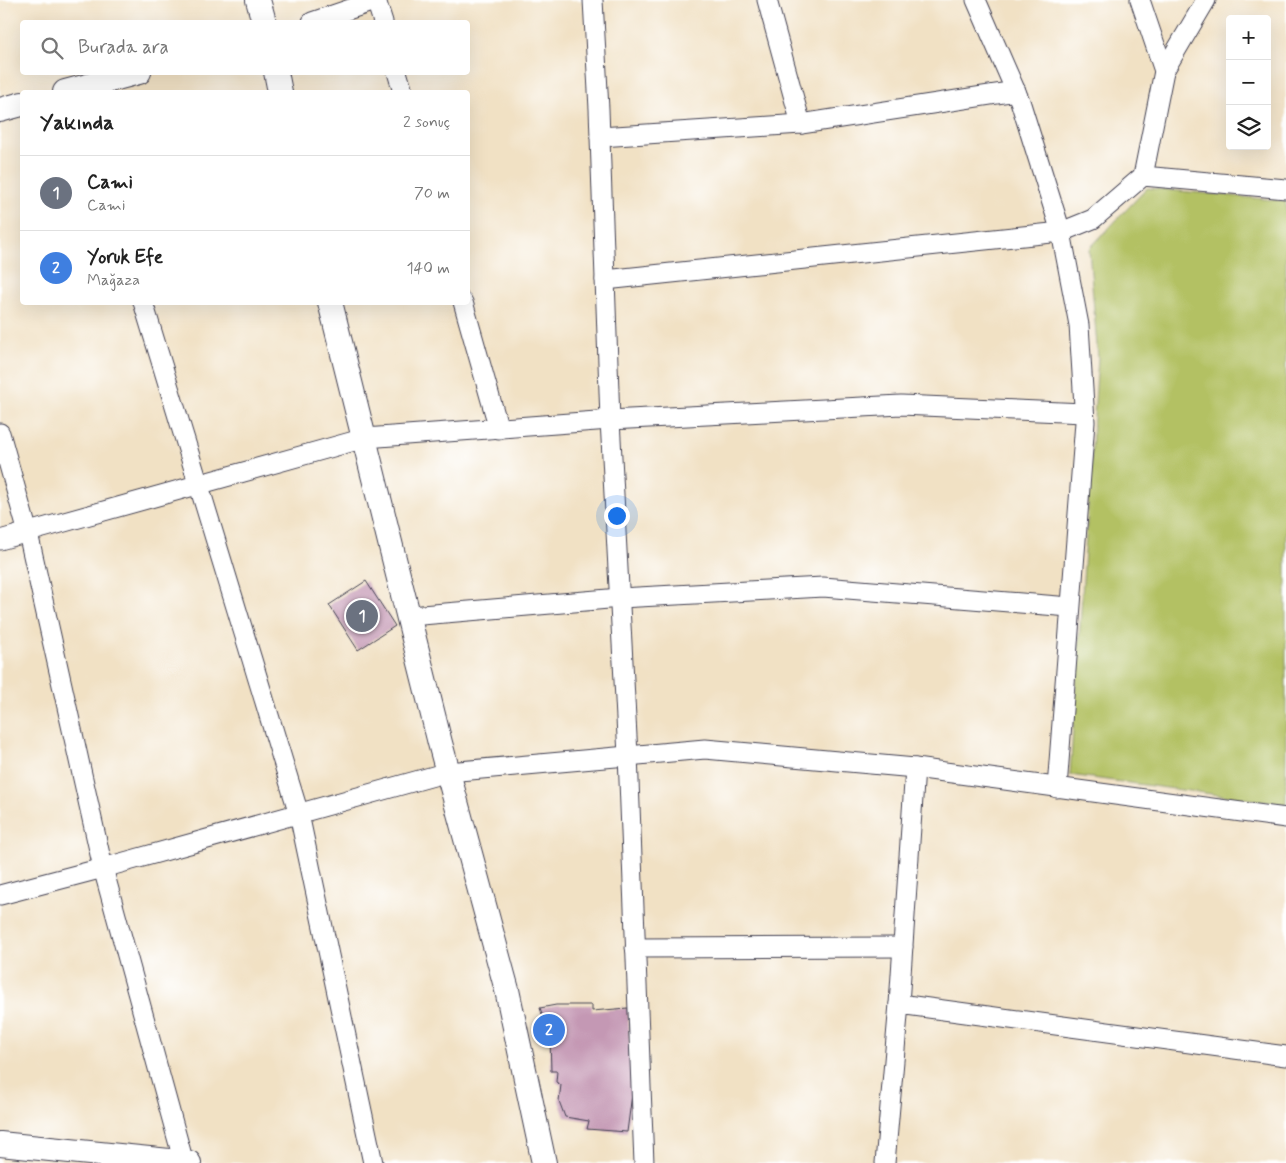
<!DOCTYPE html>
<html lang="tr">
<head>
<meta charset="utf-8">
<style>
	body { margin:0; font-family:Mynerve,sans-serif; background:#f2f2f2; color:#222 }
	.controls { position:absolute; right:15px; top:15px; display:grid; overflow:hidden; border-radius:5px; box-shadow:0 5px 20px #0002 }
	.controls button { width:45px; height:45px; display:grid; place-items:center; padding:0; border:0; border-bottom:1px solid #e0e0e0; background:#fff; color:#222; font:25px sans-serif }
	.you { position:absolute; left:616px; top:515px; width:18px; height:18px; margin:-12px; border:4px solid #fff; border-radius:50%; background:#1a73e8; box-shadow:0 0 0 8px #1a73e833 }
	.badge { display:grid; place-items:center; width:32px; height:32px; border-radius:50%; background:#c8321e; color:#fff; font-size:16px; font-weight:700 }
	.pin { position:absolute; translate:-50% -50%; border:2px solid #fff; box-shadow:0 1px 5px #0006 }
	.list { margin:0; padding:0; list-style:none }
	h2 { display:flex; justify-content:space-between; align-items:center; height:65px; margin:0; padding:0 20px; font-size:21px }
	h2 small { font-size:16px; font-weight:400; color:#767676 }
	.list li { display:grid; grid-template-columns:32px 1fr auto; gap:15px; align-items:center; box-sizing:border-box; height:75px; padding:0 20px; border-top:1px solid #e0e0e0 }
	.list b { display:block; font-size:19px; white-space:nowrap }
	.list p { margin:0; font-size:16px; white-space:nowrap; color:#767676 }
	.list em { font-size:16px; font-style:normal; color:#767676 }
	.icon { flex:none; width:28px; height:28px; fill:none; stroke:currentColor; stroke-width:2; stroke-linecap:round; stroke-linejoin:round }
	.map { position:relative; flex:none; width:1286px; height:1163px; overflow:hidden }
	.search { position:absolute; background:#fff; box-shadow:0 5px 20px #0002; left:20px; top:20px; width:450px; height:55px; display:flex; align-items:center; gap:12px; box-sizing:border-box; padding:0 18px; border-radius:5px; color:#767676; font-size:19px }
	.panel { position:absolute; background:#fff; box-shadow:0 5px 20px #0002; left:20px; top:90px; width:450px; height:215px; border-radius:5px }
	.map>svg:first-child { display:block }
</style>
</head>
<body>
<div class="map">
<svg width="1286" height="1163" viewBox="0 0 1286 1163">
	<rect width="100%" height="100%" fill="#fff"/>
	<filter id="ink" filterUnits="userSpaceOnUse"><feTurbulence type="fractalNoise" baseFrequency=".02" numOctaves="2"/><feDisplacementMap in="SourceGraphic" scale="10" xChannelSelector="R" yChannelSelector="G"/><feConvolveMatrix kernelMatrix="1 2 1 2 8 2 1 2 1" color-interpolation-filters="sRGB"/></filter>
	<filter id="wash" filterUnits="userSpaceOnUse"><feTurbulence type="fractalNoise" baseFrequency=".0096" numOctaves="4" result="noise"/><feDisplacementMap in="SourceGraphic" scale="20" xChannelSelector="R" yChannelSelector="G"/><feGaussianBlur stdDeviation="1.12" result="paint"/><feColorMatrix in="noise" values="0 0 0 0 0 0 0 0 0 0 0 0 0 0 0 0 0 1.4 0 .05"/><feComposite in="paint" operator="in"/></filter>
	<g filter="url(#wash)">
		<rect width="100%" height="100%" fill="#f1e1c4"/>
		<polygon fill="#b3c163" stroke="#6a724f" points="1147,188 1286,201 1286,804 1070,775 1098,358 1089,249"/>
		<g id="blocks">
			<g fill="#c498b4">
				<polygon points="366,581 395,626 358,650 329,605"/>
				<polygon points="556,1005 592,1005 592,1011 628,1008 632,1094 627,1132 587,1129 589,1121 565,1117 559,1101 561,1085 556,1082 557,1071 551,1071 550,1038 544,1037 545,1022 540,1008"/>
			</g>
		</g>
	</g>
	<g filter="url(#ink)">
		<use href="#blocks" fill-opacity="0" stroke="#413f50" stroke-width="1"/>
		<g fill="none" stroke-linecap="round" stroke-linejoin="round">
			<defs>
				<g id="minor">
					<polyline points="376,0 383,22"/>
					<polyline points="593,0 599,109 610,420 628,755 644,1163"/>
					<polyline points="767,0 801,124"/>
					<polyline points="976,0 1020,101 1061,232 1079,325 1085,422 1057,788"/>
					<polyline points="1140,0 1164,71 1143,176"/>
					<polyline points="312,22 377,0"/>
					<polyline points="1164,71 1206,0"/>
					<polyline points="397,72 403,92"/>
					<polyline points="600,137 801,124 1016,91"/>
					<polyline points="605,280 1061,232 1093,219 1143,176 1286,189"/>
					<polyline points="143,302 299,814 373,1163"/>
					<polyline points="463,302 499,429"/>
					<polyline points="0,433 28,533 103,868 0,895"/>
					<polyline points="0,540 365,438 610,420 901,405 1084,413"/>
					<polyline points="410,616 620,598 823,587 1070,607"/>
					<polyline points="635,948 903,947"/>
					<polyline points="899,1004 1286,1056"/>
					<polyline points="184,1163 103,868 448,772 705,749 915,768 1286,818"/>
					<polyline points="885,1163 899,1004 915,768"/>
				</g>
				<g id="tertiary">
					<polyline points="258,0 264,22"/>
					<polyline points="276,72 280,92"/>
					<polyline points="65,92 139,72"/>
					<polyline points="0,110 22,104"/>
					<polyline points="330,302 440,743 507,990 544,1163"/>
					<polyline points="0,1144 189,1163"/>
				</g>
			</defs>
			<use href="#minor" stroke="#413f50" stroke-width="21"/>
			<use href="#tertiary" stroke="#413f50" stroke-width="26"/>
			<use href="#minor" stroke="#fff" stroke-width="19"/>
			<use href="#tertiary" stroke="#fff" stroke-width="24"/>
		</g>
	</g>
</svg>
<div class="controls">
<button>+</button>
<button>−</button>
<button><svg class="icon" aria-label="layers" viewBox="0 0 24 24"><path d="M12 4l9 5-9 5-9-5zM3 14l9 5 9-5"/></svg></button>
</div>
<div class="you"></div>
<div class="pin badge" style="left:362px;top:616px;background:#6b7280">1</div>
<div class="pin badge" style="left:549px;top:1030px;background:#3f7fe0">2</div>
<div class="search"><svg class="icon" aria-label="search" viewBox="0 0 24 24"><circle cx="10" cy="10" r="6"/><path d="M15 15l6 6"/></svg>Burada ara</div>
<section class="panel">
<h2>Yakında<small>2 sonuç</small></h2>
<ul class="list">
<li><span class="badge" style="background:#6b7280">1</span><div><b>Cami</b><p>Cami</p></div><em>70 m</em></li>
<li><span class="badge" style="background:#3f7fe0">2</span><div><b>Yoruk Efe</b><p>Mağaza</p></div><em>140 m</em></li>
</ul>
</section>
</div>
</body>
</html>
